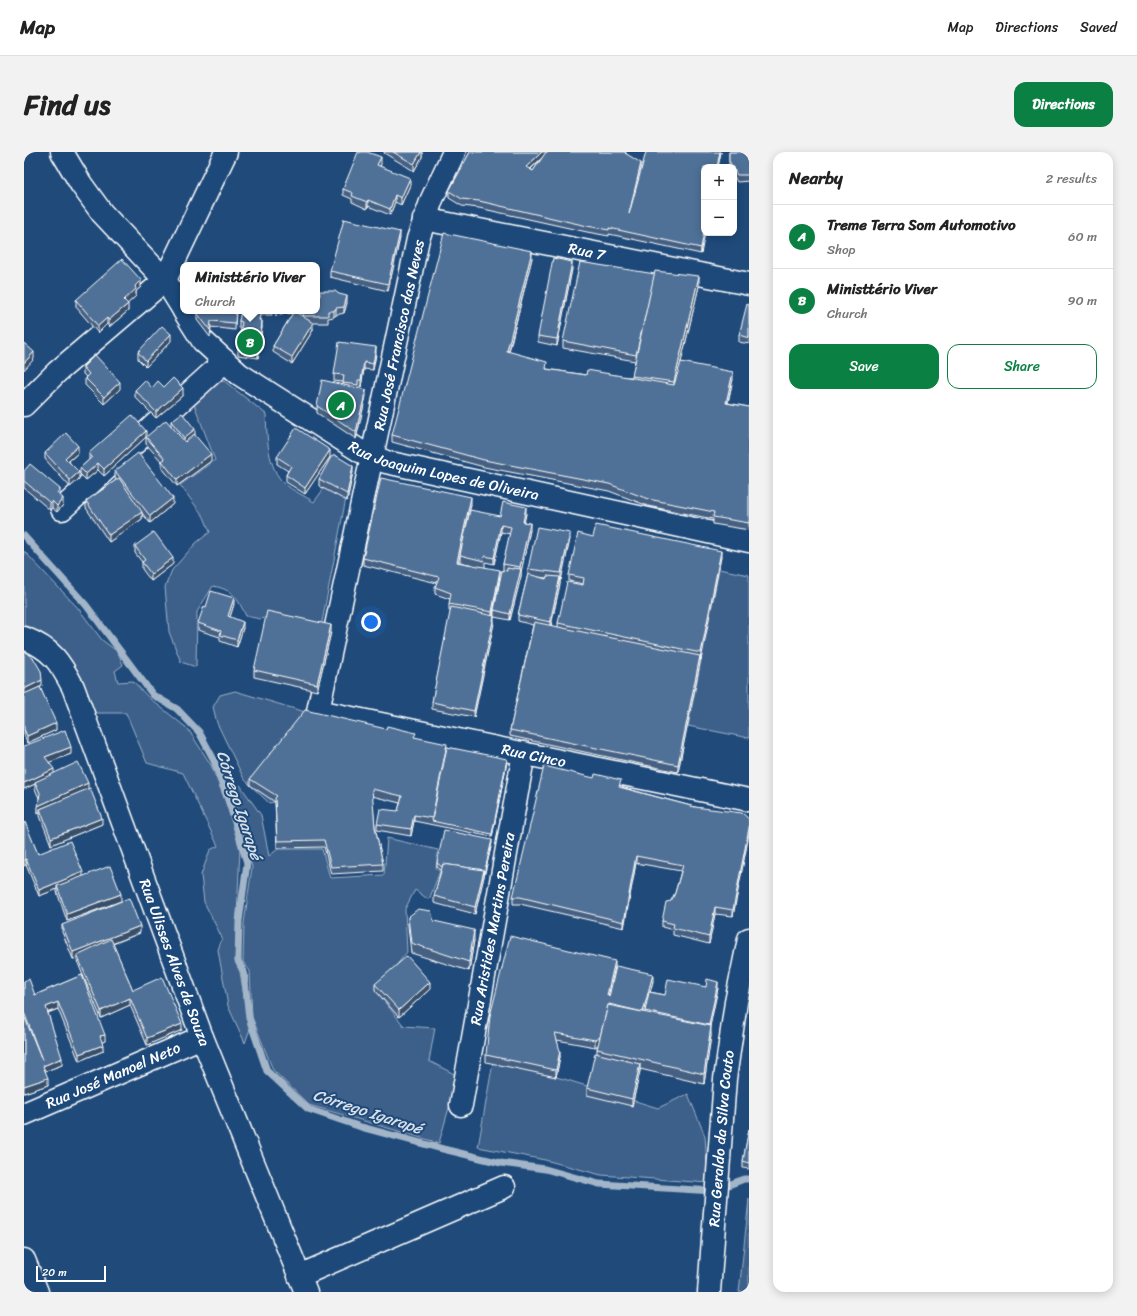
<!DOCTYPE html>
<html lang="en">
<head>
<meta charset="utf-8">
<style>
	body { margin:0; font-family:Sriracha,sans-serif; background:#f2f2f2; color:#222 }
	.controls { position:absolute; right:12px; top:12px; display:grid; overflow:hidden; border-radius:8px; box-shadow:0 2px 10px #0003 }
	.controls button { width:36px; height:36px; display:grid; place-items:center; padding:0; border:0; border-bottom:1px solid #e0e0e0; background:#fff; color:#222; font:20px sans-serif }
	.scale { position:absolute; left:12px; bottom:10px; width:70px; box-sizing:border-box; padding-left:4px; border:2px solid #fff; border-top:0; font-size:11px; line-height:14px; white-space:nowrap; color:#fff; -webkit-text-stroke:3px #1f4a7a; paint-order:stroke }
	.you { position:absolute; left:347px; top:470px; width:14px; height:14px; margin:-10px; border:3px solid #fff; border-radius:50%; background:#1a73e8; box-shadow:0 0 0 6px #1a73e833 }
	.badge { display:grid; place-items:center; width:26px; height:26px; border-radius:50%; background:#0b8043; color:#fff; font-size:13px; font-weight:700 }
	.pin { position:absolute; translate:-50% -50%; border:2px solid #fff; box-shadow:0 1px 4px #0006 }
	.popup { position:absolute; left:156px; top:110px; width:140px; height:52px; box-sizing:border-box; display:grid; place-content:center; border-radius:8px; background:#fff; filter:drop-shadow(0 1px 3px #0005); font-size:13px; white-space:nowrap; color:#767676 }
	.popup b { font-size:15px; color:#222 }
	.popup::after { content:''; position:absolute; left:50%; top:100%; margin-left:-8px; border:8px solid transparent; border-top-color:#fff }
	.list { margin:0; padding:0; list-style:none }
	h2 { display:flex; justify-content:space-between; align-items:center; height:52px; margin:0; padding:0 16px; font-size:17px }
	h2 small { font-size:13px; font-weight:400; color:#767676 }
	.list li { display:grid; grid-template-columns:26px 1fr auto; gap:12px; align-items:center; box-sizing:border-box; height:64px; padding:0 16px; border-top:1px solid #e0e0e0 }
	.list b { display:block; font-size:15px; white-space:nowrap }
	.list p { margin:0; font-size:13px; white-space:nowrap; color:#767676 }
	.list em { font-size:13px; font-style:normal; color:#767676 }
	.actions { display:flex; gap:8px; padding:12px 16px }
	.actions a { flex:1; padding:9px 0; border:1px solid #0b8043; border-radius:12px; text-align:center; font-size:14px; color:#0b8043 }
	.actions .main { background:#0b8043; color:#fff }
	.map { position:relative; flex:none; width:725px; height:1140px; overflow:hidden; border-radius:12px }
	header { display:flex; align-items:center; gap:24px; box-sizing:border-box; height:56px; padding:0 20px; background:#fff; border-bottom:1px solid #e0e0e0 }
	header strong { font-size:19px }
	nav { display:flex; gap:22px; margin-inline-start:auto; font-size:14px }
	.intro { display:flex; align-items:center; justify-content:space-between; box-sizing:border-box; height:96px; padding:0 24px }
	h1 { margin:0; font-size:28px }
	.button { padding:10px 18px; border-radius:12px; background:#0b8043; color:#fff; font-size:14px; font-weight:700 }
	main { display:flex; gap:24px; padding:0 24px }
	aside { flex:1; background:#fff; border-radius:12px; box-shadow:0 2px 10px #0003 }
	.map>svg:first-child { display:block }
</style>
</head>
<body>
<header>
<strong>Map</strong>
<nav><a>Map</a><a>Directions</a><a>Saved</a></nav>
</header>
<div class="intro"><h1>Find us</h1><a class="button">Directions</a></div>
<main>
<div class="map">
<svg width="725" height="1140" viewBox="0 0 725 1140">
	<rect width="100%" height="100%" fill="#1f4a7a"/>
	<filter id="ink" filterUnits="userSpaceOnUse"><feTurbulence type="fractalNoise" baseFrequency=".025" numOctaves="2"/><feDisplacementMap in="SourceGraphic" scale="8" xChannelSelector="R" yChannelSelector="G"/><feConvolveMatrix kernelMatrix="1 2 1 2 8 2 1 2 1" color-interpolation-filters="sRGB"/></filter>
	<g filter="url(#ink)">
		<g fill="#3c618b" stroke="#9eb0c5">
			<path d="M195,225l47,37c1,21 1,55 19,70 8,7 20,12 29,18l11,-15 21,11 -25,129 -49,-11 -12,3 -14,-3c-9,-18 -12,-26 -33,-30l-16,26 -1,55 -15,-5 -12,-30 -4,-45 7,-17 24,-27 14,-11 -6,-15 -24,-32 35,-25 -21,-56z"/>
			<polygon points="0,399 54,456 78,488 94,500 99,513 91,519 94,530 109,529 124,545 164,577 187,613 201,648 216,696 211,809 216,820 226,877 221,891 204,854 194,798 198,786 180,750 177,723 186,698 194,694 159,621 123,611 102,561 62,561 0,480"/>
			<polygon points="695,417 725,423 725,586 664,574"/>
			<polygon points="211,539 288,562 289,643 245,651 220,627 193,571 189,555 196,543"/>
			<polygon points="216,633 237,663 245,704 254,697 298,697 306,726 360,723 363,686 414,698 412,717 416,719 405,748 391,738 381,757 383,800 352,839 380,874 411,876 405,909 434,924 415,991 285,953 249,918 228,865 226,819 219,810 220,771 228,715 208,639"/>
			<polygon points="469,910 540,927 634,956 664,942 681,984 684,1031 577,1023 521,1008 454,995"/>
			<polygon points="725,1047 725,1140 715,1140"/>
		</g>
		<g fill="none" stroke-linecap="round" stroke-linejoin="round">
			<polyline stroke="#a3b5c8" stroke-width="7" points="0,384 62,453 129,543 153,557 175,580 189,606 207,656 223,711 215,769 214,809 220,820 225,866 243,919 284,957 337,975 419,997 477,1011 521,1017 575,1032 689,1039 720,1027 725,1027"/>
			<defs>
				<g id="minor">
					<polyline points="38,0 57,32 78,61 141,128 159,157"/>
					<path id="s1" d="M430,0l-22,47 -14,40 -100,472 431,89"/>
					<path id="s2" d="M400,67l325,65"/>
					<path id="s3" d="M160,159l19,30 36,33 121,77 26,11 363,79"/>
					<polyline points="0,253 33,220 141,128 202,0"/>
					<polyline points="38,357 201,209"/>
					<path id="s4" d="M0,486c28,11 36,24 49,49l129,350 104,255"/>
					<path id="s5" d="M437,953l63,-352"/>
					<path id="s6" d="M0,962l178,-77"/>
					<polyline points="0,1108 13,1140"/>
					<polyline points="275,1124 480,1035"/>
					<path id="s7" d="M685,1140l16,-213 11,-77 13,-63"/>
				</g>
			</defs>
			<use href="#minor" stroke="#fff" stroke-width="25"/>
			<use href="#minor" stroke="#1f4a7a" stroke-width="22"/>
		</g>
		<g fill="#456182" stroke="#fff" fill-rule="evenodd">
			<polygon points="360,0 398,0 398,5 390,19 360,1"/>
			<path d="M446,0h156v2l15,15 -2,9 82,-26 -3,15h-14l-3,87 -92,-20v2l-22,-4 -108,-24 -17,-2 -13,-8v-7zM517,7l-8,12 -2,-2z"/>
			<polygon points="705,0 725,0 725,29 713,30 710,24 710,15 705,15"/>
			<polygon points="357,12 356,14 386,33 377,53 371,50 366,63 344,54 343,57 328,50 328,47 319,43 319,37"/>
			<polygon points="376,86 364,139 306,125 306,119"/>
			<polygon points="508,106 485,200 523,217 562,223 608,225 611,209 539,196 539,189 675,134 657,210 709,227 704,251 725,255 725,378 689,372 689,367 624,354 585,339 460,315 368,290 368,283"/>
			<polygon points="548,117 533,194 514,190 514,184"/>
			<polygon points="117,135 112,139 112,144 103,152 104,159 85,175 83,172 74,181 52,155 52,148"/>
			<path d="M323,151l-3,10 -8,2 -2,2 -6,1v5h-16l1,7 -21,34 -19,-12v-6l20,-33 -17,3 -1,-5h42zM280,159l-1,6 -7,-4z"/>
			<polygon points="725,153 725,192 715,190 715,183"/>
			<polygon points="212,159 211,178 187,175 186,185 173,168 173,161"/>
			<polygon points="217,159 248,159 248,163 237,163 236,168 238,175 234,206 214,203 214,197 217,176 215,176 215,169"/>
			<polygon points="147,189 122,215 114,207 114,200"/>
			<polygon points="352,202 349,218 340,217 337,235 334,235 334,236 342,244 332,287 293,261 293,254 319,233 319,230 310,229 310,222"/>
			<polygon points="59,215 96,237 80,252 61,233 61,226 62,225 59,222"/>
			<polygon points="128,236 159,243 132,266 111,245 111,238"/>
			<polygon points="147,269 171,283 187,309 153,334 138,316 138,310 122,292 122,285 147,274"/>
			<polygon points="122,285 80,324 74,318 62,328 56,322 56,316 65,308 65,301"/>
			<polygon points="21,301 54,301 45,309 55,327 46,335 21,307"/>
			<polygon points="253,305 306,305 281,342 262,330 262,323 264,319 253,312"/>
			<polygon points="0,319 36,344 39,353 33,360 28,356 26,358 0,336"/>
			<polygon points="91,319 149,352 126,371 118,361 118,367 85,390 62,356 62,349 92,328 91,326"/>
			<polygon points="329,320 323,349 295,334 295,327"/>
			<path d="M447,352l-13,58 15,3 -13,-3v-7l40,-39 26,-2 -2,8 6,8 -9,42v4l-11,44 -16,-3v-7l-1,6 1,7 -20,94 -42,-8v-7l19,-91h-2v-7l1,-5 -15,-5v-7l2,-4 -74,-18v-7zM477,380l9,2 -7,30v7l-9,36 6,-31 -15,-9v-5l9,2z"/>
			<path d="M569,385l128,20 -43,215 -168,-36v-6l23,-105 -15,-4v-6l10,-41v-5l42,-30 -9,41h-1v4l-9,42 7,1v-4l25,-39 -14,-3v-6zM514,425l8,1v1z"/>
			<polygon points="111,394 149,412 127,429 118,417 118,410 111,401"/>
			<polygon points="210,452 206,465 219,476 213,495 196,489 196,485 174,478 174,471 182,455"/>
			<polygon points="307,480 293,539 230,525 230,518"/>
			<polygon points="0,499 18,534 16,535 32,578 3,591 0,583"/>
			<polygon points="392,586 423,595 483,610 468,685 390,669 387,684 353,678 353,672 374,659 376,651 348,644 351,675 359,712 359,719 307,722 300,695 253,696 251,650 226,633 226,627"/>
			<polygon points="0,594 47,602 25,610 30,622 64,637 78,672 27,693 16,664 16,660 14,661 15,646 11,637 11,632 0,637"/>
			<polygon points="597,635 671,655 725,667 725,682 709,764 691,762 685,792 649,783 649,778 638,775 638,769 647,749 651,741 657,719 612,711 600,776 496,752 489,752 489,745"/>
			<polygon points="0,670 14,702 59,724 97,749 43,769 33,740 33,737 15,744 2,713"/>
			<polygon points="468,691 451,762 410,751 410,744 417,718 413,715 413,711"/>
			<polygon points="384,765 410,769 450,788 445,819 387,801 384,774"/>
			<polygon points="38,773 116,781 89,792 109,838 158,878 123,893 106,853 77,866 53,809 53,806 49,807 38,780"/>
			<polygon points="591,815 584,844 585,845 629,829 626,840 641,843 682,835 694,836 686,874 687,884 680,932 616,917 616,919 608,954 563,943 563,936 573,902 573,897 574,893 571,895 533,888 536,905 532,925 462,910 462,903"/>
			<polygon points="58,823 81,889 78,890 79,899 55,909 34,857 24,861 38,913 21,919 24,933 0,941 0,829 11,843"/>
			<polygon points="351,832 406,837 375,865 351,838"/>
			<polygon points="725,977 725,1017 719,1016 719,1009"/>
		</g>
		<g fill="#384f6a" stroke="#fff">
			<polygon points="397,0 398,0 398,5 390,19 390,12"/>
			<polygon points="518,0 524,0 502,21 502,15"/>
			<polygon points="696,0 697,0 694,15 693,15"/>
			<polygon points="357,5 357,12 353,19 353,13"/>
			<polygon points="617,11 617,17 605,69 605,62"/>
			<polygon points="386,26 386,33 377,53 377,46"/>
			<polygon points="371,43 371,50 366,63 366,57"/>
			<polygon points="344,48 344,54 343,57 343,50"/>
			<polygon points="376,80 376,86 364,139 364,132"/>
			<polygon points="680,81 681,81 677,102 677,96"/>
			<polygon points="508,99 508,106 483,206 483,199"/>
			<polygon points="548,110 548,117 533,194 533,187"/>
			<polygon points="675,124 675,134 650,239 650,230"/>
			<polygon points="117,128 117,135 112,139 112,144 100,155 100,148 111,134"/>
			<polygon points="323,144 323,151 320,161 320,155"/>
			<polygon points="104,152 104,159 85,175 85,168"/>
			<polygon points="312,156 312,163 310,165 310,159"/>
			<polygon points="237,159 237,163 235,175 235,168"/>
			<polygon points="83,166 83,172 74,181 74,174"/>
			<polygon points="238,169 238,175 234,206 234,200"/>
			<polygon points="289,171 289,178 268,212 268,205"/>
			<polygon points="147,182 147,189 122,215 122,209"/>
			<polygon points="352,195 352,202 349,218 349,212"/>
			<polygon points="10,200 10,207 0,218 0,211"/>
			<polygon points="340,210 340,217 337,235 337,228"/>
			<polygon points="709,220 709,227 702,257 702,251"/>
			<polygon points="96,230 96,237 80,252 80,245"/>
			<polygon points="159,236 159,243 132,266 132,260"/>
			<polygon points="342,238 342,244 332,287 332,280"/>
			<polygon points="171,277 171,284 160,293 160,286"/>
			<polygon points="122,279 122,285 80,324 80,317"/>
			<polygon points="54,294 54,301 41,312 41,306"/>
			<polygon points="306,298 306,305 281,342 281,336"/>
			<polygon points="187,302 187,309 153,334 153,328"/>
			<polygon points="74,311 74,318 62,328 62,322"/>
			<polygon points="329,314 329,320 323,349 323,342"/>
			<polygon points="55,320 55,327 46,335 46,328"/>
			<polygon points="36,337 36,344 33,341"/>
			<polygon points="447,345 447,352 433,417 433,410"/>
			<polygon points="39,346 39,353 33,360 33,354"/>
			<polygon points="149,346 149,352 126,371 126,364"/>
			<polygon points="28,349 28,356 26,358 26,351"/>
			<polygon points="502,355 502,362 499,376 499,370"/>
			<polygon points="118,360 118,367 85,390 85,383"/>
			<polygon points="506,371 506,378 497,420 497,424 486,468 486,462 496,420 496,415"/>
			<polygon points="477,373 477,380 470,412 470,406"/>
			<polygon points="546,381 546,387 537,428 537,421"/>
			<polygon points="697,399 697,405 677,508 677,501"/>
			<polygon points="149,406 149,412 127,429 127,422"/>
			<polygon points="476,418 476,424 468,466 468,460"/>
			<polygon points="536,425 536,432 526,476 526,470"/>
			<polygon points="210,446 210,452 204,471 204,464"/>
			<polygon points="470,464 470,471 450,565 450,559"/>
			<polygon points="219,470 219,476 213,495 213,488"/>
			<polygon points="307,473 307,480 293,539 293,532"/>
			<polygon points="676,504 676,511 654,620 654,613"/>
			<polygon points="18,528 18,534 0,543 0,537"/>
			<polygon points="32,571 32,578 3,591 3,584"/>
			<polygon points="47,595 47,602 21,612 21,605"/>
			<polygon points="483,607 483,610 468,685 468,682"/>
			<polygon points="30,617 30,624 11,630 11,632 0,637 0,631"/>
			<polygon points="64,631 64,638 16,657 16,660 14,661 14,654"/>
			<polygon points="390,663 390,669 387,684 387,677"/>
			<polygon points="78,666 78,672 27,693 27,686"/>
			<polygon points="725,676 725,682 709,764 709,758"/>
			<polygon points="468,688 468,691 451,762 451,755"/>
			<polygon points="612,704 612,711 600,776 600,770"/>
			<polygon points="2,707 2,713 0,714 0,708"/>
			<polygon points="59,720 59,727 33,734 33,737 15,744 15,738"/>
			<polygon points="97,742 97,749 43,769 43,762"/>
			<polygon points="691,755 691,762 685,792 685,785"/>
			<polygon points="116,774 116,781 54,805 53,803 53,806 49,807 49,800"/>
			<polygon points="450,778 450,788 445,819 445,810"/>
			<polygon points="591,809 591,815 583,849 583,843"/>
			<polygon points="629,822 629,829 619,867 619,860"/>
			<polygon points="406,830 406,837 375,865 375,858"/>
			<polygon points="694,830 694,836 685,879 685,873"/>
			<polygon points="106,846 106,853 77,866 77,859"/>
			<polygon points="34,850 34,857 22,861 22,855"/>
			<polygon points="585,852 585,859 577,891 571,895 571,888"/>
			<polygon points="158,872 158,878 123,893 123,886"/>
			<polygon points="687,874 687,884 680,932 680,922"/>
			<polygon points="81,883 81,889 76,891 76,884"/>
			<polygon points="79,893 79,899 55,909 55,902"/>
			<polygon points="536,899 536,905 532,925 532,918"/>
			<polygon points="38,906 38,913 19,920 19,914"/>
			<polygon points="616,912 616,919 608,954 608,947"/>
			<polygon points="24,926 24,933 0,941 0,934"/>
		</g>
		<g fill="#507197" stroke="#fff">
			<polygon points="334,0 336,1 336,0 343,0 357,5 353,13 386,26 377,46 371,43 366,57 344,48 343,50 328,44 329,41 319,37"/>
			<polygon points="369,0 397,0 390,12"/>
			<polygon points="446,0 518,0 502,15 509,19 522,0 601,0 601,1 617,11 605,62 622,0 696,0 693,15 680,15 680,80 677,96 585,76 585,78 563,74 455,49 438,47 425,39"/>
			<polygon points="705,0 725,0 725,23 713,23 710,17 710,15 709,15 705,9"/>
			<polygon points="320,67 376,80 364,132 306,119"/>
			<polygon points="420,81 508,99 483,199 523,210 522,217 562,223 563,218 650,233 657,210 709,220 702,251 725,255 725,371 689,365 690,360 624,347 585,332 460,308 368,283"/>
			<polygon points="529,106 548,110 533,187 514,184"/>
			<polygon points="98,107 117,128 111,134 112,137 100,148 104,152 85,168 83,166 74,174 52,148"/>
			<polygon points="556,110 631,122 612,203 539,189"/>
			<polygon points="631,119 675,124 650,230 608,224"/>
			<polygon points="296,139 311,139 315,142 323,144 320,155 312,156 310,159 304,159 304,164 279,164 280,159 293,159 293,144 296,144"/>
			<polygon points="723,152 725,153 725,186 715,183"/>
			<polygon points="173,159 212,159 211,171 187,169 186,178 173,161"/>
			<polygon points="217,159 237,159 235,168 238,169 234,200 214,197 218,170 215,169"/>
			<polygon points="270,159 289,171 268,205 249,194"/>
			<polygon points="138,174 147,182 122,209 114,200"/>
			<polygon points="315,190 352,195 349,212 340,210 337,228 334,228 334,233 319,231 320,223 310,222"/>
			<polygon points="0,191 10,200 0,211"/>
			<polygon points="71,203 96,230 80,245 61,226 65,222 59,215"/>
			<polygon points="149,226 159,236 132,260 111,238 121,228 128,236 134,229 140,235"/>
			<polygon points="298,228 342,238 332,280 293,254"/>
			<polygon points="158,261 171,277 160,286 147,269"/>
			<polygon points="108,263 122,279 80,317 74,311 62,322 56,316 68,305 65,301"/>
			<polygon points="142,268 161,290 170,282 187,302 153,328 138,309 141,307 122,285"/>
			<polygon points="272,276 306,298 281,336 262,323 267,314 253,305"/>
			<polygon points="42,281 54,294 41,306 55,320 46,328 21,301"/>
			<polygon points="114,301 149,346 126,364 91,319"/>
			<polygon points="311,303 329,314 323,342 295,327 307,305"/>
			<polygon points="6,312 36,337 33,341 39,346 33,354 28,349 26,351 0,329 0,319"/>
			<polygon points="95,326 118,360 85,383 62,349"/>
			<polygon points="357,326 447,345 433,410 476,418 468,460 425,452 427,441 411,435 415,425 339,406"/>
			<polygon points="479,350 502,355 499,370 506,371 496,415 479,412 487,375 477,373 470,406 461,404 460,409 436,403 446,358 476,364"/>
			<polygon points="572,373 697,399 677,501 534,471 543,430 559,433 560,426 545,423 554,381 569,385"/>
			<polygon points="513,375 546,381 537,421 504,417"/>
			<polygon points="130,380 149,406 127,422 118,410 121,408 111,394"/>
			<polygon points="483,416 489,417 489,416 497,417 486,462 470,458 478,418 483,419"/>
			<polygon points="504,422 522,427 523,424 536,425 526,470 494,463"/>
			<polygon points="187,439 210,446 204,464 219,470 213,488 196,483 197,479 174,471 180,454 182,455"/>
			<polygon points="427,455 470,464 450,559 408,550"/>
			<polygon points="243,459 307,473 293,532 230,518"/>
			<polygon points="510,470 676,504 654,613 486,578"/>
			<polygon points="0,499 10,507 17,519 18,528 0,537"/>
			<polygon points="16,535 32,571 3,584 0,577 0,542"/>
			<polygon points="281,558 362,577 363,574 392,581 390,585 423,592 408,666 390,663 387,677 353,672 356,657 374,659 378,644 348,637 351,675 359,712 307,715 300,688 253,689 251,646 253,644 226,627"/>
			<polygon points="41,578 47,595 21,605 30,617 0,631 0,594"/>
			<polygon points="423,595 483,607 468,682 408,669"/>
			<polygon points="54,610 64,631 14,654 16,641 11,630"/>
			<polygon points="520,614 570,626 571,622 597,628 595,635 671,655 718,661 725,667 725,676 709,758 691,755 685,785 649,776 650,772 638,769 642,750 647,749 651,741 659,713 612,704 600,770 496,745 489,745"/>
			<polygon points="66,636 78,666 27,686 16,657"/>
			<polygon points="0,670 1,670 14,702 46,689 59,720 15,738 2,707 0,708"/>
			<polygon points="420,678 468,688 460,722 460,718 419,712 418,715 413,711"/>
			<polygon points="419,712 460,718 451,755 410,744"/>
			<polygon points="86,714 97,742 43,762 33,734"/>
			<polygon points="105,746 116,774 49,800 38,773"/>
			<polygon points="394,757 407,759 410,769 450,778 445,810 387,791 384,765"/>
			<polygon points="486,784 591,809 583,843 585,845 592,814 629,822 619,860 585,852 585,854 584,853 576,885 571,888 531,881 536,899 532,918 462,903 466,864"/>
			<polygon points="87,787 109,838 138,825 158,872 123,886 106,846 77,859 53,803"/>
			<polygon points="383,804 406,830 375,858 351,832"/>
			<polygon points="58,823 81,883 76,884 79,893 55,902 34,850 22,855 38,906 19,914 24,926 0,934 0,864 18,908 0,860 0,829 5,827 11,843"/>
			<polygon points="644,827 682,835 683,827 694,830 685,873 621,859 625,840 641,843"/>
			<polygon points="584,853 687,874 680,922 573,897"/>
			<polygon points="571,901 616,912 608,947 563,936"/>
			<polygon points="725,977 725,1011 719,1009"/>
		</g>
	</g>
	<g text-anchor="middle" stroke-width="4" stroke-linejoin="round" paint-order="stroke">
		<g font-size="15" fill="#fff" stroke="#1f4a7a">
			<text dy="5" stroke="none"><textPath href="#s2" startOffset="166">Rua 7</textPath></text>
			<text transform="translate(375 183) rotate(-78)" y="5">Rua José Francisco das Neves</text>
			<text dy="5" stroke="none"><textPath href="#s3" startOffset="314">Rua Joaquim Lopes de Oliveira</textPath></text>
			<text dy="5" stroke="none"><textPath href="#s1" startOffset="797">Rua Cinco</textPath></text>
			<text dy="5" stroke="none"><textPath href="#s5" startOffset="179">Rua Aristides Martins Pereira</textPath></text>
			<text dy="5" stroke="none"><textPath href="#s4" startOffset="365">Rua Ulisses Alves de Souza</textPath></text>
			<text dy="5" stroke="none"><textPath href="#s6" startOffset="97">Rua José Manoel Neto</textPath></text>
			<text dy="5" stroke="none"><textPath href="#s7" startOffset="154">Rua Geraldo da Silva Couto</textPath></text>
		</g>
		<g font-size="16" font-style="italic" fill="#d8e0e8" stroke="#1f4a7a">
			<text transform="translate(216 653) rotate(72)" y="6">Córrego Igarapé</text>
			<text transform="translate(344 959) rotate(18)" y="6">Córrego Igarapé</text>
		</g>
	</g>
</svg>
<div class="controls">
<button>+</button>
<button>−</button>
</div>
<div class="scale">20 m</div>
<div class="you"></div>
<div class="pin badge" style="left:317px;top:253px">A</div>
<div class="pin badge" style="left:226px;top:190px">B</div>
<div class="popup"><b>Ministtério Viver</b>Church</div>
</div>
<aside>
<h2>Nearby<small>2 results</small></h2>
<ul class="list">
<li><span class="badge">A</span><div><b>Treme Terra Som Automotivo</b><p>Shop</p></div><em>60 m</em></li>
<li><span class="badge">B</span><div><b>Ministtério Viver</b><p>Church</p></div><em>90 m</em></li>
</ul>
<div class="actions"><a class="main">Save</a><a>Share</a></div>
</aside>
</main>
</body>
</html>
